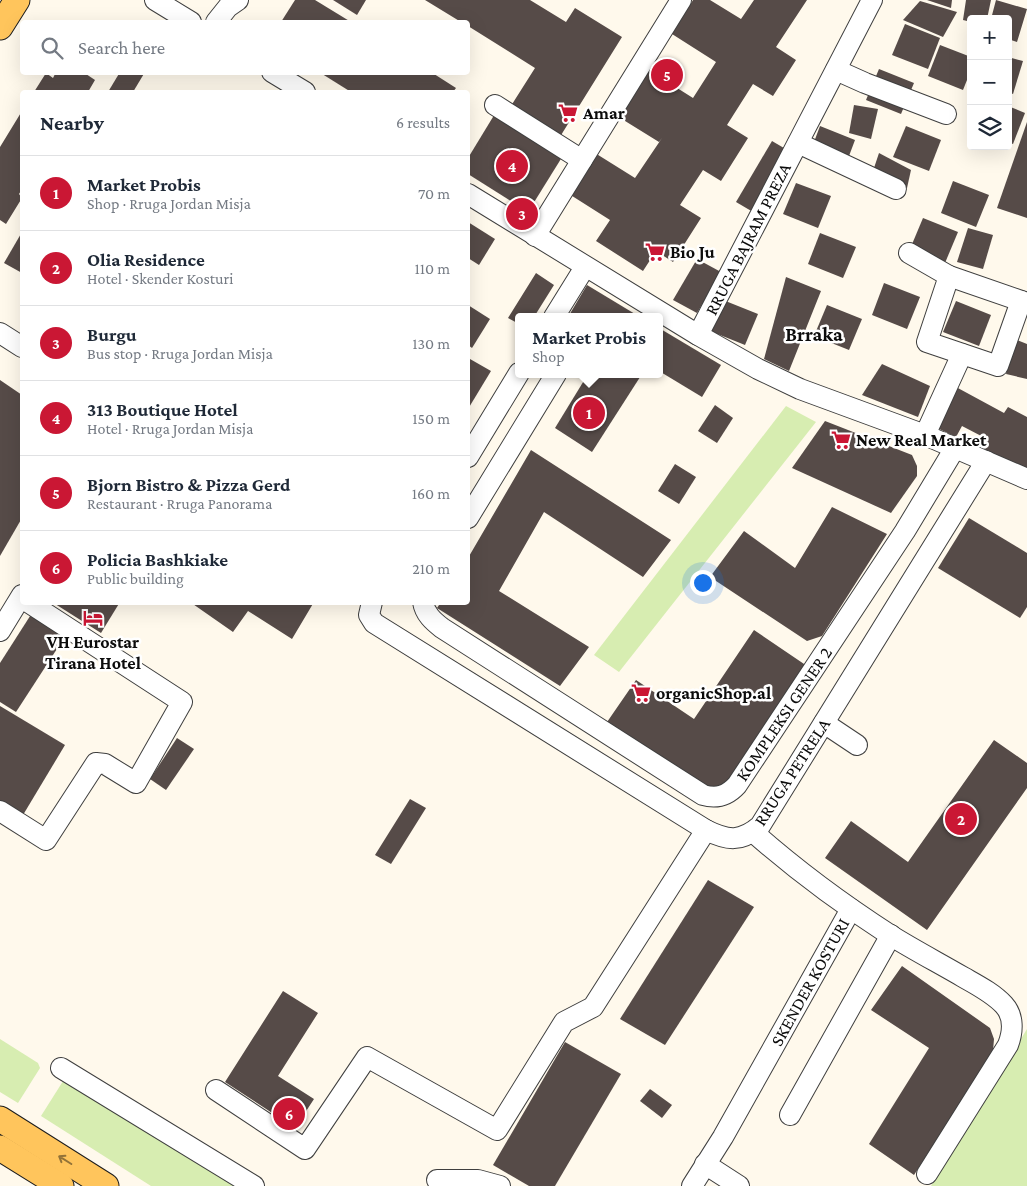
<!DOCTYPE html>
<html lang="en">
<head>
<meta charset="utf-8">
<style>
	body { margin:0; font-family:"Crimson Pro",serif; background:#f2f2f3; color:#1f2937 }
	.controls { position:absolute; right:15px; top:15px; display:grid; overflow:hidden; border-radius:5px; box-shadow:0 5px 20px #0002 }
	.controls button { width:45px; height:45px; display:grid; place-items:center; padding:0; border:0; border-bottom:1px solid #e0e1e3; background:#fff; color:#1f2937; font:25px sans-serif }
	.you { position:absolute; left:702px; top:582px; width:18px; height:18px; margin:-12px; border:4px solid #fff; border-radius:50%; background:#1a73e8; box-shadow:0 0 0 8px #1a73e833 }
	.badge { display:grid; place-items:center; width:32px; height:32px; border-radius:50%; background:#ca1734; color:#fff; font-size:16px; font-weight:700 }
	.pin { position:absolute; translate:-50% -50%; border:2px solid #fff; box-shadow:0 1px 5px #0006 }
	.popup { position:absolute; left:515px; top:313px; width:148px; height:65px; box-sizing:border-box; display:grid; place-content:center; border-radius:5px; background:#fff; filter:drop-shadow(0 1px 4px #0005); font-size:16px; white-space:nowrap; color:#747a83 }
	.popup b { font-size:19px; color:#1f2937 }
	.popup::after { content:''; position:absolute; left:50%; top:100%; margin-left:-10px; border:10px solid transparent; border-top-color:#fff }
	.list { margin:0; padding:0; list-style:none }
	h2 { display:flex; justify-content:space-between; align-items:center; height:65px; margin:0; padding:0 20px; font-size:21px }
	h2 small { font-size:16px; font-weight:400; color:#747a83 }
	.list li { display:grid; grid-template-columns:32px 1fr auto; gap:15px; align-items:center; box-sizing:border-box; height:75px; padding:0 20px; border-top:1px solid #e0e1e3 }
	.list b { display:block; font-size:19px; white-space:nowrap }
	.list p { margin:0; font-size:16px; white-space:nowrap; color:#747a83 }
	.list em { font-size:16px; font-style:normal; color:#747a83 }
	.icon { flex:none; width:28px; height:28px; fill:none; stroke:currentColor; stroke-width:2; stroke-linecap:round; stroke-linejoin:round }
	.map { position:relative; flex:none; width:1027px; height:1186px; overflow:hidden }
	.search { position:absolute; background:#fff; box-shadow:0 5px 20px #0002; left:20px; top:20px; width:450px; height:55px; display:flex; align-items:center; gap:12px; box-sizing:border-box; padding:0 18px; border-radius:5px; color:#747a83; font-size:19px }
	.panel { position:absolute; background:#fff; box-shadow:0 5px 20px #0002; left:20px; top:90px; width:450px; height:515px; border-radius:5px }
	.map>svg:first-child { display:block }
</style>
</head>
<body>
<div class="map">
<svg width="1027" height="1186" viewBox="0 0 1027 1186">
	<rect width="100%" height="100%" fill="#fff9ec"/>
	<g fill="#d7edb1">
		<polygon points="786,406 816,422 619,672 594,655"/>
		<polygon points="1027,1029 1027,1186 931,1186"/>
		<polygon points="0,1039 38,1063 40,1068 18,1103 0,1092"/>
		<polygon points="65,1078 237,1186 151,1186 41,1116"/>
	</g>
	<g fill="#564b48">
		<polygon points="295,0 315,0 351,22 281,22"/>
		<polygon points="333,0 366,0 357,15"/>
		<polygon points="425,0 530,0 566,22 575,8 622,37 558,140 509,109 535,68 468,26 468,22 461,22"/>
		<polygon points="693,0 710,0 741,19 754,0 807,0 776,47 796,60 773,96 753,84 727,125 748,138 721,181 703,170 680,205 701,218 673,262 656,251 643,271 596,241 610,220 569,194 595,153 635,178 662,138 659,142 617,116 647,69 693,98 716,62 672,34"/>
		<polygon points="927,0 952,0 951,8"/>
		<polygon points="966,0 991,0 987,19 971,19 971,22 963,20"/>
		<polygon points="996,0 1027,9 1017,42 1008,39 1008,19 991,19"/>
		<polygon points="920,1 957,12 943,37 903,20"/>
		<polygon points="905,24 940,38 928,69 892,55"/>
		<polygon points="940,45 971,57 971,70 963,90 928,76"/>
		<polygon points="1008,57 1023,61 1013,94 1008,92"/>
		<polygon points="879,69 914,83 901,114 866,100"/>
		<polygon points="56,72 83,72 95,80 88,92 34,92 46,73 53,78"/>
		<polygon points="120,72 145,72 133,92 108,92"/>
		<polygon points="319,72 431,72 456,88 453,92 351,92"/>
		<polygon points="854,105 878,109 871,139 849,133"/>
		<polygon points="1008,106 1025,113 1013,144 1008,142"/>
		<polygon points="22,111 22,189 19,194 22,198 6,224 0,220 0,147"/>
		<polygon points="496,112 564,154 528,212 468,174 468,158"/>
		<polygon points="1027,122 1027,218 997,208"/>
		<polygon points="820,126 855,140 843,172 808,158"/>
		<polygon points="906,126 941,140 929,171 893,157"/>
		<polygon points="772,141 789,151 753,212 736,202"/>
		<polygon points="879,153 911,170 907,188 872,174"/>
		<polygon points="953,181 989,195 976,227 941,213"/>
		<polygon points="796,183 831,196 818,228 783,214"/>
		<polygon points="923,218 958,232 945,263 910,249"/>
		<polygon points="468,222 495,239 479,265 468,258"/>
		<polygon points="968,228 993,235 983,269 957,262"/>
		<polygon points="22,232 22,273 4,263"/>
		<polygon points="820,233 856,247 843,278 808,264"/>
		<polygon points="697,259 721,272 697,313 673,300"/>
		<polygon points="536,273 554,285 534,317 519,317 519,324 508,318"/>
		<polygon points="786,277 821,291 789,371 764,359"/>
		<polygon points="884,283 920,297 907,329 872,315"/>
		<polygon points="587,285 640,317 568,317"/>
		<polygon points="723,300 758,314 745,345 710,331"/>
		<polygon points="956,301 991,315 979,346 943,332"/>
		<polygon points="468,305 490,319 472,348 468,345"/>
		<polygon points="827,305 862,319 849,350 814,336"/>
		<polygon points="659,328 721,365 702,397 659,371"/>
		<polygon points="1017,340 1027,344 1027,379 1006,374"/>
		<polygon points="470,359 491,371 468,409 468,363"/>
		<polygon points="882,364 930,386 918,417 862,395"/>
		<polygon points="588,374 642,374 592,452 555,428"/>
		<polygon points="0,380 22,395 22,518 0,556"/>
		<polygon points="956,387 1004,413 1008,407 1027,417 1027,471 982,448 987,439 962,426 956,437 935,427"/>
		<polygon points="715,405 733,418 717,443 698,431"/>
		<polygon points="825,421 912,455 917,466 917,476 891,513 792,468"/>
		<polygon points="531,450 671,540 643,577 544,512 499,591 589,647 560,686 437,608 441,602 468,602 468,558"/>
		<polygon points="675,464 696,477 679,504 658,491"/>
		<polygon points="832,507 887,534 822,636 807,641 710,577 744,531 795,568"/>
		<polygon points="969,518 1027,553 1027,607 1020,618 938,568"/>
		<polygon points="52,602 120,602 101,633"/>
		<polygon points="190,602 314,602 292,639 248,611 233,632"/>
		<polygon points="32,613 66,635 16,712 0,702 0,663"/>
		<polygon points="754,630 807,666 726,788 707,793 605,725 636,680 694,719"/>
		<polygon points="0,706 65,745 23,815 0,801"/>
		<polygon points="177,738 194,749 166,790 150,779"/>
		<polygon points="994,740 1027,763 1027,788 927,930 825,858 851,821 908,862"/>
		<polygon points="410,799 426,808 391,864 375,855"/>
		<polygon points="708,880 754,907 665,1045 620,1019"/>
		<polygon points="902,966 990,1028 994,1039 993,1051 914,1175 869,1144 929,1048 871,1010"/>
		<polygon points="283,991 318,1013 278,1076 314,1099 295,1128 225,1082"/>
		<polygon points="565,1042 621,1074 555,1186 529,1186 493,1165"/>
		<polygon points="650,1089 672,1105 662,1118 640,1101"/>
	</g>
	<g fill="none" stroke-linecap="round" stroke-linejoin="round">
		<defs>
			<g id="minor">
				<polyline points="155,0 191,22"/>
				<polyline points="216,22 228,7 238,0"/>
				<polyline points="836,70 865,83 946,114"/>
				<polyline points="272,72 305,92"/>
				<polyline points="495,105 582,160"/>
				<polyline points="798,143 896,189"/>
				<polyline points="468,194 698,335 758,369 800,389 925,435 1027,479"/>
				<polyline points="535,236 681,0"/>
				<polyline points="909,253 949,276 927,342 998,366 1021,301"/>
				<polyline points="949,276 1027,303"/>
				<polyline points="554,317 585,267"/>
				<polyline points="0,333 22,347"/>
				<polyline points="698,335 872,0"/>
				<polyline points="925,435 962,354"/>
				<polyline points="468,457 519,373"/>
				<polyline points="468,518 556,374"/>
				<path d="M372,602l-3,13 5,8 332,207c22,11 35,12 54,-4l226,-365"/>
				<path d="M423,602c2,12 10,19 19,26l261,167c14,4 24,1 34,-10l168,-254 50,-83"/>
				<polyline points="0,631 22,595"/>
				<polyline points="824,723 857,745"/>
				<polyline points="0,811 46,840 96,763 105,764 136,783 182,702 28,602"/>
				<path d="M753,832c43,38 89,72 137,103 24,15 49,28 73,42 14,8 30,16 41,28 10,11 9,27 4,40l-81,129"/>
				<polyline points="61,1068 254,1186"/>
				<polyline points="216,1090 305,1149 367,1057 497,1130 564,1022 593,1007 706,830"/>
				<polyline points="790,1115 891,935"/>
				<polyline points="705,1164 739,1186"/>
				<polyline points="437,1180 478,1180 500,1186"/>
				<polyline points="692,1186 723,1137 851,909"/>
			</g>
			<g id="major">
				<polyline points="0,27 17,0"/>
				<polyline points="0,1119 106,1186"/>
				<polyline points="0,1148 61,1186"/>
			</g>
		</defs>
		<use href="#minor" stroke="#3f3f3f" stroke-width="22"/>
		<use href="#major" stroke="#1d1d1d" stroke-width="27"/>
		<use href="#minor" stroke="#fff" stroke-width="20"/>
		<use href="#major" stroke="#ffc55c" stroke-width="25"/>
	</g>
	<defs><path id="oneway-shaft" d="M-6 0H5M1.5-3L5.5 0L1.5 3" fill="none" stroke-width="1.6" stroke-linecap="round" stroke-linejoin="round" transform="scale(1.25)"/></defs>
	<use stroke="#927238" href="#oneway-shaft" transform="translate(65 1160) rotate(-148)"/>
	<defs>
		<symbol id="supermarket-bare" viewBox="-9 -9 18 18"><path d="M-6-5.5h2.5l.6 2H6L4.5 2H-2.5L-4.4-4H-6ZM-1.5 3.2a1.3 1.3 0 1 0 .1 0ZM3 3.2a1.3 1.3 0 1 0 .1 0Z" fill="#ca1734" stroke="#fff" stroke-width="2.5" paint-order="stroke"/></symbol>
		<symbol id="hotel-bare" viewBox="-9 -9 18 18"><path d="M-6-4.5h1.5V1H6V5H4.5V3h-9V5H-6ZM-4 0a1.8 1.8 0 1 1 3.6 0ZM.5 0V-2.5h3Q6-2.5 6 0Z" fill="#ca1734" stroke="#fff" stroke-width="2.5" paint-order="stroke"/></symbol>
	</defs>
	<g fill-rule="evenodd">
		<use href="#supermarket-bare" x="554" y="99" width="28" height="28"/>
		<use href="#supermarket-bare" x="641" y="238" width="28" height="28"/>
		<use href="#supermarket-bare" x="827" y="426" width="28" height="28"/>
		<use href="#hotel-bare" x="79" y="604" width="28" height="28"/>
		<use href="#supermarket-bare" x="627" y="679" width="28" height="28"/>
	</g>
	<g text-anchor="middle" stroke-width="5" stroke-linejoin="round" paint-order="stroke">
		<g font-size="18" font-weight="bold" fill="#0c0c0c" stroke="#fff" text-anchor="start">
			<text x="583" y="119">Amar</text>
			<text x="670" y="258">Bio Ju</text>
			<text x="856" y="446">New Real Market</text>
			<text x="93" y="648" text-anchor="middle">VH Eurostar<tspan x="93" dy="21">Tirana Hotel</tspan></text>
			<text x="656" y="699">organicShop.al</text>
		</g>
		<g font-size="18" fill="#0c0c0c" stroke="#fff">
			<text transform="translate(748 239) rotate(-63)" y="6">RRUGA BAJRAM PREZA</text>
			<text transform="translate(784 714) rotate(-56)" y="6">KOMPLEKSI GENER 2</text>
			<text transform="translate(792 772) rotate(-57)" y="6">RRUGA PETRELA</text>
			<text transform="translate(810 982) rotate(-61)" y="6">SKENDER KOSTURI</text>
		</g>
		<g font-size="20" font-weight="bold" fill="#0c0c0c" stroke="#fff">
			<text x="814" y="341">Brraka</text>
		</g>
	</g>
</svg>
<div class="controls">
<button>+</button>
<button>−</button>
<button><svg class="icon" aria-label="layers" viewBox="0 0 24 24"><path d="M12 4l9 5-9 5-9-5zM3 14l9 5 9-5"/></svg></button>
</div>
<div class="you"></div>
<div class="pin badge" style="left:589px;top:413px">1</div>
<div class="popup"><b>Market Probis</b>Shop</div>
<div class="pin badge" style="left:961px;top:819px">2</div>
<div class="pin badge" style="left:522px;top:214px">3</div>
<div class="pin badge" style="left:512px;top:166px">4</div>
<div class="pin badge" style="left:667px;top:75px">5</div>
<div class="pin badge" style="left:289px;top:1114px">6</div>
<div class="search"><svg class="icon" aria-label="search" viewBox="0 0 24 24"><circle cx="10" cy="10" r="6"/><path d="M15 15l6 6"/></svg>Search here</div>
<section class="panel">
<h2>Nearby<small>6 results</small></h2>
<ul class="list">
<li><span class="badge">1</span><div><b>Market Probis</b><p>Shop · Rruga Jordan Misja</p></div><em>70 m</em></li>
<li><span class="badge">2</span><div><b>Olia Residence</b><p>Hotel · Skender Kosturi</p></div><em>110 m</em></li>
<li><span class="badge">3</span><div><b>Burgu</b><p>Bus stop · Rruga Jordan Misja</p></div><em>130 m</em></li>
<li><span class="badge">4</span><div><b>313 Boutique Hotel</b><p>Hotel · Rruga Jordan Misja</p></div><em>150 m</em></li>
<li><span class="badge">5</span><div><b>Bjorn Bistro &amp; Pizza Gerd</b><p>Restaurant · Rruga Panorama</p></div><em>160 m</em></li>
<li><span class="badge">6</span><div><b>Policia Bashkiake</b><p>Public building</p></div><em>210 m</em></li>
</ul>
</section>
</div>
</body>
</html>
